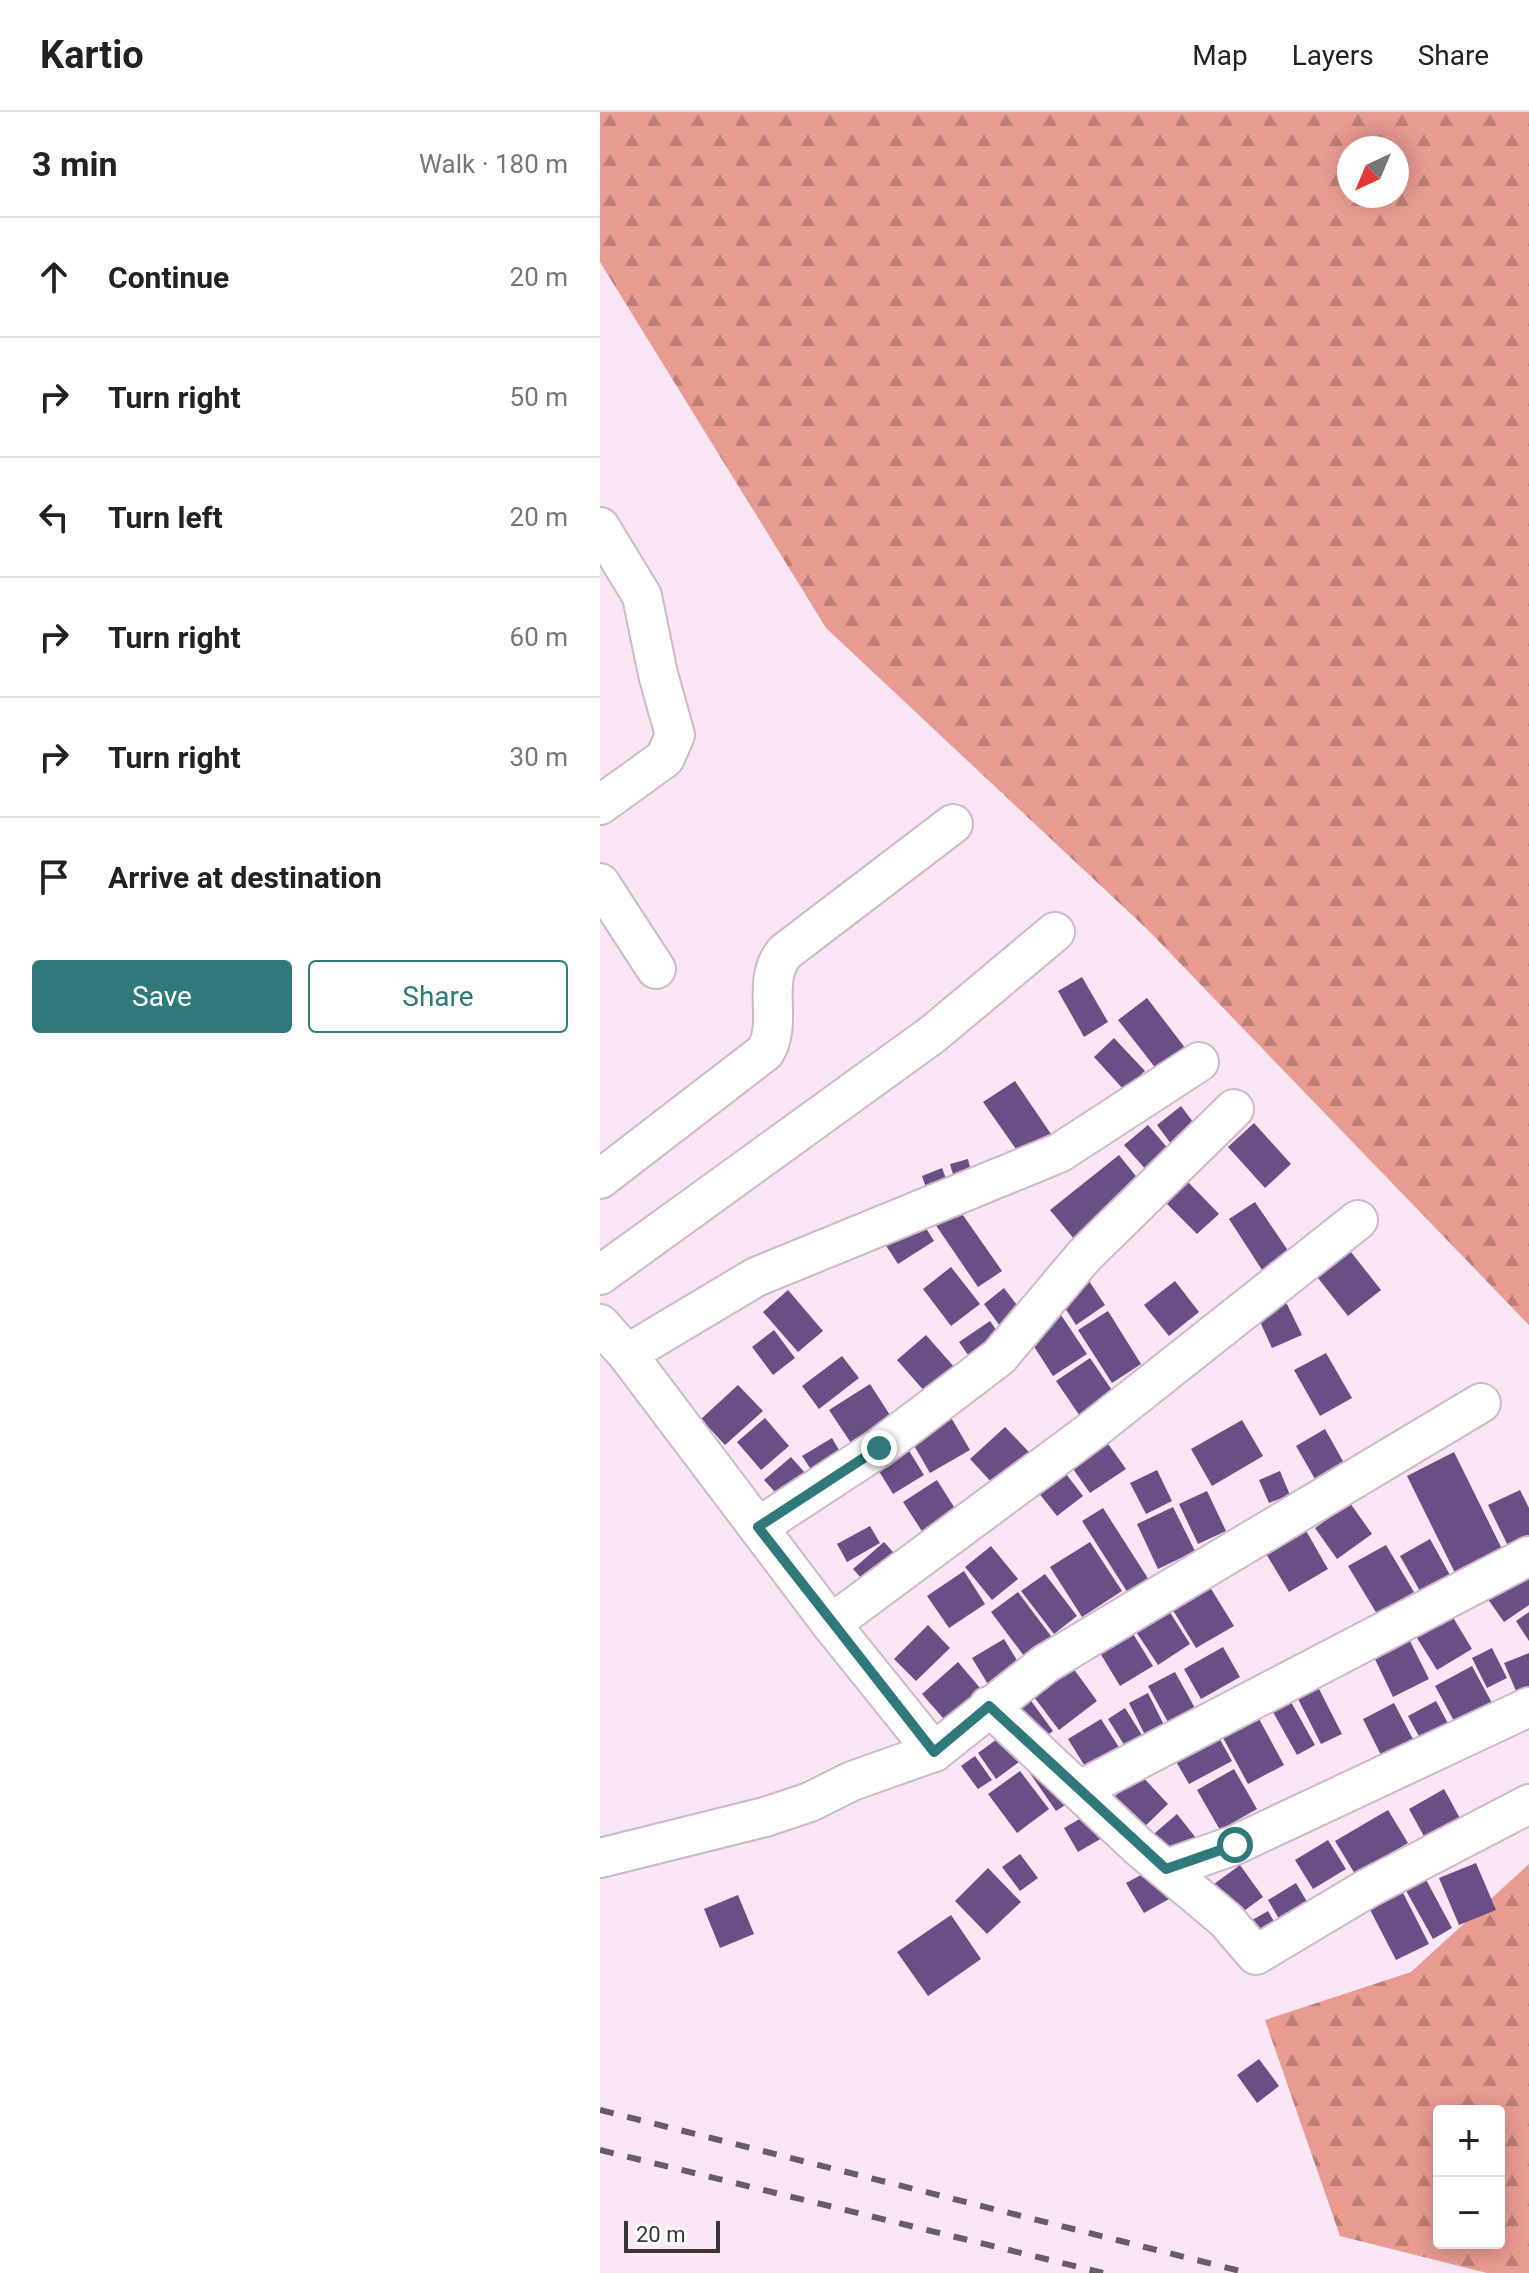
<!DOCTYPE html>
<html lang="en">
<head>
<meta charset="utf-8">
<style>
	body { margin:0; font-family:Roboto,sans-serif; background:#f6f6f6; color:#222 }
	.controls { position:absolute; right:24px; bottom:24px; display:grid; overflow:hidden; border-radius:8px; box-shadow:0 4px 20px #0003 }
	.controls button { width:72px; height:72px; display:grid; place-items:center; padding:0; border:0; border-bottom:2px solid #e0e0e0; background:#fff; color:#222; font:40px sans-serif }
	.compass { position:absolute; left:737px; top:24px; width:72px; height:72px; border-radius:50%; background:#fff; box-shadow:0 4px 20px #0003; rotate:224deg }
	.scale { position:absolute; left:24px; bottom:20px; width:96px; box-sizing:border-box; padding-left:8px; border:4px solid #3b333a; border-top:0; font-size:22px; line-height:28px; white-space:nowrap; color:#3b333a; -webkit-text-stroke:6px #fff; paint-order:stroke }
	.stop { position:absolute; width:24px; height:24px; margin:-18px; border:6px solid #2f797a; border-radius:50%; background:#fff }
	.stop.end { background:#2f797a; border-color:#fff; box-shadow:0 2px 8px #0008 }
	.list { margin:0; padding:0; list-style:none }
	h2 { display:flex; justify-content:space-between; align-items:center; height:104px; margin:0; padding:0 32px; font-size:34px }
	h2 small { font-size:26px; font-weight:400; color:#767676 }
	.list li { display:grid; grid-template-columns:52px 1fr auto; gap:24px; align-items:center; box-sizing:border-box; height:120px; padding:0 32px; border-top:2px solid #e0e0e0 }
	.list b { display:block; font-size:30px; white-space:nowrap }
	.list em { font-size:26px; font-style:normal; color:#767676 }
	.actions { display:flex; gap:16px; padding:24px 32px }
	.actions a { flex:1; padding:18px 0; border:2px solid #2f797a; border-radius:8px; text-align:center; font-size:28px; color:#2f797a }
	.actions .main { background:#2f797a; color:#fff }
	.icon { flex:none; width:44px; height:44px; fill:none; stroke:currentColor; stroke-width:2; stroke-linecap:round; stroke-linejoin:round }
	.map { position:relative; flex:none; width:929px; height:2161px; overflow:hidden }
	header { display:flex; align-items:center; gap:48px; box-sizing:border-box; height:112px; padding:0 40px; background:#fff; border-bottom:2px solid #e0e0e0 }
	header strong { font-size:38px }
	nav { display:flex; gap:44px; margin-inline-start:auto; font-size:28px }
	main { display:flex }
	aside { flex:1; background:#fff }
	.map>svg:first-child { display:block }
</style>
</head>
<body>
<header>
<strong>Kartio</strong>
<nav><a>Map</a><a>Layers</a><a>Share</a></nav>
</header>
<main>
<aside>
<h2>3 min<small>Walk · 180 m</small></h2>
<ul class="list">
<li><svg class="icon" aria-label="ahead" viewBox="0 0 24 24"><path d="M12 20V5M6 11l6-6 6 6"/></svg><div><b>Continue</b></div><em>20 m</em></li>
<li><svg class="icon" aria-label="right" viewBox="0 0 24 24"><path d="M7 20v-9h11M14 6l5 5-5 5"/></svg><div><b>Turn right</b></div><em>50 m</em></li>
<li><svg class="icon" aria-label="left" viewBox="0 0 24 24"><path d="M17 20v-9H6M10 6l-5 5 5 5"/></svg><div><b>Turn left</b></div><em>20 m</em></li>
<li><svg class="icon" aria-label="right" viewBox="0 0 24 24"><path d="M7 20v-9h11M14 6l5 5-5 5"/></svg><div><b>Turn right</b></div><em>60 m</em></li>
<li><svg class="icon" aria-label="right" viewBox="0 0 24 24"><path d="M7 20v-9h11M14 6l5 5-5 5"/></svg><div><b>Turn right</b></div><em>30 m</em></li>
<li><svg class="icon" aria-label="arrive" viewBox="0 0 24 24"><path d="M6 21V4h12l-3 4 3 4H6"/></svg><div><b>Arrive at destination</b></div></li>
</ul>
<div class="actions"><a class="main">Save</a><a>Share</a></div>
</aside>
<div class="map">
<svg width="929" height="2161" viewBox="0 0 929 2161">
	<defs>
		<pattern id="forest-firs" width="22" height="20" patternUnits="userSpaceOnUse" patternTransform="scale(2)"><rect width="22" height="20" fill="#e89b91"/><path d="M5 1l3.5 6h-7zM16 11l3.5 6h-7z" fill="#bd7f77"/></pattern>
	</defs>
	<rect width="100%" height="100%" fill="#fbe6f6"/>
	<g fill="url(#forest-firs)" fill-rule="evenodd">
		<path d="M0,0h929v1213l-381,-395 -322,-302 -226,-366zM749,36h48v48h-48z"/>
		<path d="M929,1752v409h-42l-147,-37 -75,-216 146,-48zM839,1999h60v132h-60z"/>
	</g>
	<g fill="#6a4e86">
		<polygon points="482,865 508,910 484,925 458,879"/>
		<polygon points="547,886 589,941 561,963 518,908"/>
		<polygon points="514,926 545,959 524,978 494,945"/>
		<polygon points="415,969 453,1025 423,1047 383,990"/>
		<polygon points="581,994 599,1018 574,1036 557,1013"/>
		<polygon points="654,1011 691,1052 665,1076 628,1035"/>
		<polygon points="548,1013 571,1040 548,1060 524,1033"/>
		<polygon points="519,1043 547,1078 479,1133 450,1098"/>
		<polygon points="368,1047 373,1068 356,1073 350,1052"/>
		<polygon points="342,1056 350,1077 329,1084 322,1064"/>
		<polygon points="588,1070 619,1102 597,1122 566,1091"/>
		<polygon points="655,1090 689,1140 662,1158 629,1107"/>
		<polygon points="358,1096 402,1159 378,1175 335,1112"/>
		<polygon points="319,1105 334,1129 298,1152 283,1129"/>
		<polygon points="747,1135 781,1178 748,1204 714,1161"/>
		<polygon points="351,1155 380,1192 351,1214 323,1177"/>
		<polygon points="485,1163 505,1193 476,1213 456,1182"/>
		<polygon points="575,1169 599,1200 569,1224 544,1193"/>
		<polygon points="404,1176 426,1205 405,1221 384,1192"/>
		<polygon points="188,1178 223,1219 198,1240 163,1200"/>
		<polygon points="685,1188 702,1223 672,1236 656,1201"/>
		<polygon points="508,1199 541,1252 512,1271 478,1218"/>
		<polygon points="459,1200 487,1242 453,1264 426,1222"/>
		<polygon points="390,1209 406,1232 375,1253 359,1230"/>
		<polygon points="174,1218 195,1246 173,1263 152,1235"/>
		<polygon points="326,1223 355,1256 326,1281 297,1248"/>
		<polygon points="726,1241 752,1286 720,1304 694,1258"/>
		<polygon points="242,1244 259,1266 219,1297 202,1274"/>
		<polygon points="490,1246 518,1287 484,1310 456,1269"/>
		<polygon points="270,1272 297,1314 257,1340 229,1298"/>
		<polygon points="138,1273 163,1299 125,1333 101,1307"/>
		<polygon points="349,1302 370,1338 330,1361 309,1325"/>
		<polygon points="165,1306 189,1334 161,1358 137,1330"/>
		<polygon points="642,1308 663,1344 612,1374 591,1337"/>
		<polygon points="405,1315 429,1340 394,1373 370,1347"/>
		<polygon points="725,1317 748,1358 719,1374 696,1334"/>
		<polygon points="232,1326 246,1350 218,1368 202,1344"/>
		<polygon points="506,1329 526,1357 490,1381 471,1354"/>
		<polygon points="308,1337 324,1363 293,1382 277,1356"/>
		<polygon points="854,1340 905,1443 858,1467 807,1364"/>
		<polygon points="191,1345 213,1370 187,1393 164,1368"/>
		<polygon points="460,1354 483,1384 457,1404 434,1375"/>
		<polygon points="557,1358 572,1389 546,1402 530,1371"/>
		<polygon points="680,1359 690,1383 669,1391 659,1368"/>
		<polygon points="337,1368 361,1406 327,1427 303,1390"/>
		<polygon points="920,1378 929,1396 929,1433 912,1442 888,1393"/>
		<polygon points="607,1379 626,1419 598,1432 579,1392"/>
		<polygon points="750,1391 772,1422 737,1447 715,1416"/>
		<polygon points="573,1395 595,1439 558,1457 537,1412"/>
		<polygon points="503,1396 549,1468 528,1481 482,1409"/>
		<polygon points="270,1414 280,1431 247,1450 237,1432"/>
		<polygon points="705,1417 728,1457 689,1480 665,1440"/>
		<polygon points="830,1427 850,1463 820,1479 800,1444"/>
		<polygon points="284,1430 301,1449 270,1476 253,1457"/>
		<polygon points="490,1430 522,1479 482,1505 450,1455"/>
		<polygon points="786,1433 814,1480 777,1502 748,1454"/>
		<polygon points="391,1434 418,1467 392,1488 365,1455"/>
		<polygon points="929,1454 929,1493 904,1510 885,1483"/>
		<polygon points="364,1459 385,1492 349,1516 327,1484"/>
		<polygon points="445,1462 477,1504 454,1522 421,1479"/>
		<polygon points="605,1467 634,1514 596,1536 568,1490"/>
		<polygon points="418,1480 454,1528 427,1548 391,1500"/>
		<polygon points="564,1491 590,1532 558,1553 531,1512"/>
		<polygon points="848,1497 872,1537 837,1558 812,1518"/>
		<polygon points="929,1500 929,1529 916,1509"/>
		<polygon points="328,1513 350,1536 316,1569 294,1547"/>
		<polygon points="530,1517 553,1554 520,1574 497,1536"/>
		<polygon points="404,1527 421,1555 389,1574 372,1546"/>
		<polygon points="809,1527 829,1567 793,1585 774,1545"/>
		<polygon points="623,1535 640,1565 601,1587 584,1557"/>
		<polygon points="892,1536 907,1566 887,1576 872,1546"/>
		<polygon points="929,1541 929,1582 919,1586 904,1551"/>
		<polygon points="358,1550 386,1583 350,1614 322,1582"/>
		<polygon points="872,1554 897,1600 860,1620 835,1574"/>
		<polygon points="473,1556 497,1589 459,1618 434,1585"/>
		<polygon points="575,1560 596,1598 569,1612 548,1574"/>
		<polygon points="718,1575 742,1622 721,1632 697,1585"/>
		<polygon points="548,1581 569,1623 550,1633 529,1591"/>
		<polygon points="429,1586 453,1619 435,1632 411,1599"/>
		<polygon points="836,1589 850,1615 822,1630 808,1604"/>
		<polygon points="691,1590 715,1633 697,1643 673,1600"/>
		<polygon points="794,1591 814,1629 782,1645 763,1607"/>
		<polygon points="525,1596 545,1628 528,1639 508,1607"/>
		<polygon points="658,1605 684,1653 648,1672 622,1624"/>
		<polygon points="501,1607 522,1640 489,1661 468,1627"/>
		<polygon points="404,1622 423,1647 396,1667 378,1641"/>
		<polygon points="617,1622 632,1649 589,1672 574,1646"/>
		<polygon points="375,1644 392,1668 378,1677 361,1654"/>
		<polygon points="441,1648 470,1690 456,1699 427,1657"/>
		<polygon points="634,1657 657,1697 620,1718 597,1678"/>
		<polygon points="420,1659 449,1697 417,1721 388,1682"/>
		<polygon points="539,1661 568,1692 540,1719 511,1688"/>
		<polygon points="844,1677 861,1708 826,1728 809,1697"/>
		<polygon points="788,1698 808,1731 755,1762 735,1729"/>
		<polygon points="488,1702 502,1726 478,1740 464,1716"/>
		<polygon points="577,1702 596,1726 567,1750 548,1727"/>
		<polygon points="728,1728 746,1757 713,1777 695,1748"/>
		<polygon points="420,1742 438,1766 420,1779 402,1755"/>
		<polygon points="876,1751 896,1798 859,1813 839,1766"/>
		<polygon points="640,1753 663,1785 637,1804 614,1772"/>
		<polygon points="388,1756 421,1790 387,1822 355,1789"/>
		<polygon points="552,1757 569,1787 544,1801 526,1771"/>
		<polygon points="824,1764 852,1816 833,1827 804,1775"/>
		<polygon points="696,1771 713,1800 685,1817 668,1788"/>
		<polygon points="798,1771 829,1832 796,1848 765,1788"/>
		<polygon points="138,1783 154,1822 120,1836 104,1797"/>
		<polygon points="668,1799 679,1818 659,1830 647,1811"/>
		<polygon points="351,1803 381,1847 328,1884 297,1840"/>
		<polygon points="659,1947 679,1974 657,1991 637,1963"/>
	</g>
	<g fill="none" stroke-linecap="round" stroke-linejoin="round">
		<defs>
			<g id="minor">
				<polyline points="0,415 42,484 58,562 75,623 65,646 0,693"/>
				<polyline points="0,771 56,857"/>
				<path d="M0,1067l165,-127c19,-30 -5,-71 20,-100l168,-128"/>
				<polyline points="0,1163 333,922 455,820"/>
				<polyline points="0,1212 27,1242 231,1512 334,1640"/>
				<polyline points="27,1242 156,1165 459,1041 599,950"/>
				<polyline points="158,1415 279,1336 399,1245 484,1144 634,997"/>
				<polyline points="231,1512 494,1317 758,1108"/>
				<polyline points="389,1594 540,1736 626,1808 656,1843 768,1776 929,1692"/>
				<polyline points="480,1678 929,1444"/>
				<polyline points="0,1746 165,1705 210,1690 252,1669 334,1640 445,1552 881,1291"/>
				<polyline points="566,1757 635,1733 929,1595"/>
			</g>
		</defs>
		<use href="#minor" stroke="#cdb9c9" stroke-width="42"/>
		<use href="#minor" stroke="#fff" stroke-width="38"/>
		<g stroke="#685d66" stroke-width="6" stroke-dasharray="14 14" stroke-linecap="butt">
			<polyline points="0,1998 648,2161"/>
			<polyline points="0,2038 503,2161"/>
		</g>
	</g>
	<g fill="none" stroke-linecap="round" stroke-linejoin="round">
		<polyline stroke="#2f797a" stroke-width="10" points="279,1336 158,1415 334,1640 389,1594 566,1757 635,1733"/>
	</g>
</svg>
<div class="controls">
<button>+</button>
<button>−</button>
</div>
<svg class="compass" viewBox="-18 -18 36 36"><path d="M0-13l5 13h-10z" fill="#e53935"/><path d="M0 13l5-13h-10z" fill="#767676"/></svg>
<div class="scale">20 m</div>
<div class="stop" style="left:635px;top:1733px"></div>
<div class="stop end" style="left:279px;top:1336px"></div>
</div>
</main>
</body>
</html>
